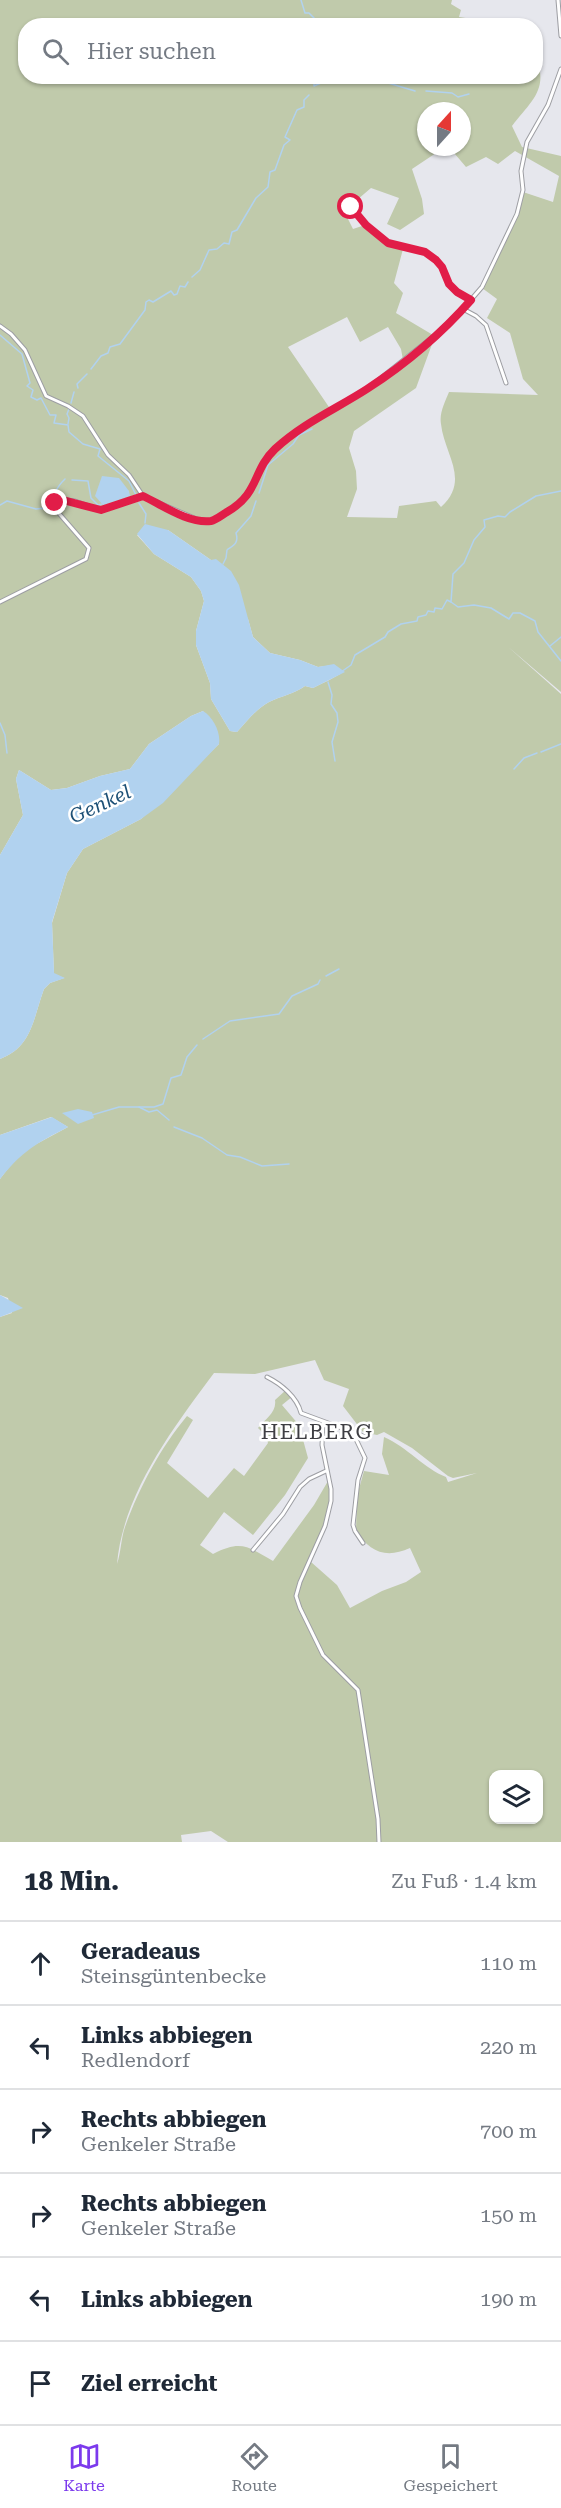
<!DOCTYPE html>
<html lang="de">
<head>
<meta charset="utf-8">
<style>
	body { margin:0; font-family:"Roboto Serif",serif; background:#f2f2f3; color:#1f2937 }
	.controls { position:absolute; right:18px; bottom:18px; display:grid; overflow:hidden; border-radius:12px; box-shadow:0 2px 4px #0004 }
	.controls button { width:54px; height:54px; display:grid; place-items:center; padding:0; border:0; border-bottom:2px solid #e0e1e3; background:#fff; color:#1f2937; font:30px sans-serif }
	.compass { position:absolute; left:417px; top:102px; width:54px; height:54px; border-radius:50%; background:#fff; box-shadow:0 2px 4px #0004; rotate:21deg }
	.stop { position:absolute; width:18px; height:18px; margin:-14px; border:4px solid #e11d48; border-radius:50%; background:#fff }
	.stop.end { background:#e11d48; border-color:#fff; box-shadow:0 2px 6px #0008 }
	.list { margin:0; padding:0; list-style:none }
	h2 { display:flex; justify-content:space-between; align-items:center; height:78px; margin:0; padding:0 24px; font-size:26px }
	h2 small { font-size:20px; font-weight:400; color:#747a83 }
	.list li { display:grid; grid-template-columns:39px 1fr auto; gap:18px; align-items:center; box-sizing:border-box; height:84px; padding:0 24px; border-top:2px solid #e0e1e3 }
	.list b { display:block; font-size:22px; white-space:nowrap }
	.list p { margin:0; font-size:20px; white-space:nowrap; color:#747a83 }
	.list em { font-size:20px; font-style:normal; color:#747a83 }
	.icon { flex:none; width:33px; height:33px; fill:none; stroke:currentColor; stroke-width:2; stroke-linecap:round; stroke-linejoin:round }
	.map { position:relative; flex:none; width:561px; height:1842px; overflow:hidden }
	.search { position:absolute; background:#fff; box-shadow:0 2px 4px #0004; left:18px; right:18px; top:18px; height:66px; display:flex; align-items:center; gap:15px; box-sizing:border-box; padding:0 21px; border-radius:24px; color:#747a83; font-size:22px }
	.sheet { height:582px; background:#fff }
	nav { display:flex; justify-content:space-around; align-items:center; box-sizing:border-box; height:84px; border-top:2px solid #e0e1e3; background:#fff; font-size:16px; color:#747a83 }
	nav a { display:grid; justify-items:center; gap:3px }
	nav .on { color:#7c3aed }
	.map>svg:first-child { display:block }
</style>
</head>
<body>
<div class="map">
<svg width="561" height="1842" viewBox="0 0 561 1842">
	<rect width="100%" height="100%" fill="#e6e7ed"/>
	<path fill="#c0caab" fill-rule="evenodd" d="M0,0h452l-1,4 10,6 -2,7 52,8 -485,1v50h510v-19c13,33 -5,44 -24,69l10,21 39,9v536l-55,-47 55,49v1148h-333l-17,-11 -30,4 1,7h-182v-525l12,-4 -4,-15 -8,-3v-116l13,-17 16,-14 39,-21 -17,-10 -51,18v-76c32,-12 33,-40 44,-70l6,-6 14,-5 -10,-4 -2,-51 15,-50 16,-24 58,-30 78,-75 -16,-33 -12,5 -42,28 -19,25 -30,7 -33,12 -16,2 -32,-20 -3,9 7,36 -23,40zM426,111h36v36h-13l17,20 20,-10 12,7 17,-13 44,25 -6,26 -30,-10 -1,11 -40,85 15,11 -10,19 23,15 13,46 15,16 -89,-3c-4,10 -10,21 -8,32 3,30 30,56 0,83l-5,-6 -37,5 -2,12 -50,-1 10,-28 -1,-18 -7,-23 5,-17 62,-43 19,-52 -67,53 -37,21 -43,-63 59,-30 13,25 28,-15 13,22 2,11 30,-25 -37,-22 7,-20 -9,-10 9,-34 -12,-5 -26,-19 -12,4 -9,-18 27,-23 28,10 -12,26 13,6 24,-16 -2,-15 -10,-30 33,-22h-19zM168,530l43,30 37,59 5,18 17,16 30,7 18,7 16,-2 9,7c-10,7 -19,10 -30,16l-8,-2c-11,8 -24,10 -36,16 -13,7 -22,19 -32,30l-7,-1 -19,-32 -1,-16 -14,-38v-14l8,-30 -3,-10 -10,-14 -37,-23 -17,-19zM315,1360l9,20 25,9 -6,17 20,26 14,3 7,-3 28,16 36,28 5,2 24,-5 -29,9 -2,-5c-21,-8 -39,-30 -62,-40l-2,17 7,21 -25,-4 -7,25 -1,34c13,22 30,29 54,18l11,24 -15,10 -24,9 -32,17 -13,-23 -26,-23c8,-22 24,-59 17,-81l-14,24 -41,56c-26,-15 -32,-21 -60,-7l-13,-9 24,-33 29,23 32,-40 23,-37 -9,-33 -17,-20 11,-9 -7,-6 -11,10c2,12 -10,19 -17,28l8,8 2,7 -24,33 -10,-8 -26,30 -41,-35 26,-43 -6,-4c-26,31 -48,72 -62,111 -4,11 -4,25 -8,37 6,-70 56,-136 97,-191l41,1zM494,1774h44v46h-44z"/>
	<g fill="#b1d2ef">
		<polygon points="102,476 119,478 129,491 130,496 103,505 95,496"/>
		<path d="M145,524l23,6 43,30 5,-1 15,12 8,14 14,52 17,16 30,7 18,7 16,-3 11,8 -32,16 -8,-2c-11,8 -24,10 -36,16 -13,7 -22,19 -32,30l-7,-1 -19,-32 -1,-16 -14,-38v-14l8,-30 -3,-10 -10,-14 -37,-23 -17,-20z"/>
		<path d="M203,711c10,6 18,21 16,33l-56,59 -22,16 -58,30 -16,24 -15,49 2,51 11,5 -15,5 -6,6c-11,30 -12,58 -44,70v-204l23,-40 -7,-36 3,-9 32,20 16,-2 33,-12 30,-7 19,-25 42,-28z"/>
		<polygon points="78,1109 92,1112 94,1118 78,1124 62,1113"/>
		<path d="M52,1117l16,10c-31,16 -46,24 -68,52v-44z"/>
		<polygon points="0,1295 23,1308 0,1317"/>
	</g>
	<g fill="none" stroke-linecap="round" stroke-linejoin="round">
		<g stroke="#b1d2ef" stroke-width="1.5">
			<polyline points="301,0 305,13 309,13 315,19 316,26"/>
			<polyline points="314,76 314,86 337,76"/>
			<polyline points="365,76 415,91"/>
			<polyline points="426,91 452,93 458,97 469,94"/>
			<polyline points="192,277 200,270 209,250 217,249 224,243 229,244 232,232 237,230 256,198 268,187 270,172 275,170 284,145 290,140 285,137 297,110 304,107 304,100 309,95"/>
			<polyline points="0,335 22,354 30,383 27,386 33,390 31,397 37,400 41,398 50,415 56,415 54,423 68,425 69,432 83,444 100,449 98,456 129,481 136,495"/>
			<polyline points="91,369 101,356 108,353 110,347 120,344 145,310 146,302 149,300 153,302 171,291 174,295 177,294 180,286 185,287 188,282"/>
			<polyline points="78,388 77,384 87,374"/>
			<polyline points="71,403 74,392"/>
			<polyline points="68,424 69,418 67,414 69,409"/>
			<polyline points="72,480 88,481 91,498 98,505 102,504"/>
			<polyline points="259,493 268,465 293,444 299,435 312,429"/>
			<polyline points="139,503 146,514 145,523"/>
			<path d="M0,505l7,-4 29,8 10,-1c7,-11 10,-21 19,-29"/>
			<path d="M223,564l3,-6 1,-8c7,-5 12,-7 9,-17l15,-17 5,-15"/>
			<polyline points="451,602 458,607 474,605 491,608 509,619 513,613 520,613 535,621 538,632 561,661"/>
			<polyline points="550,646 561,637"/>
			<polyline points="341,672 351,665 355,655 385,637 388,632 401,624 417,621 418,617 426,615 428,611 434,612 435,608 442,609 447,600 451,602 453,574 464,563 474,540 485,527 484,520 498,516 505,517 510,512 536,496 561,491"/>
			<polyline points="328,682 332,695 331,704 337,713 338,722 332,742 335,761"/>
			<polyline points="0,723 5,735 7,753"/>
			<polyline points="541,752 561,744"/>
			<polyline points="514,769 524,758 537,753"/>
			<polyline points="326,976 339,969"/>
			<polyline points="203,1039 230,1021 279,1014 292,996 318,984 320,980"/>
			<polyline points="139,1107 149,1112 157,1110 169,1120"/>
			<polyline points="92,1115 119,1107 154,1107 163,1104 171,1078 181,1075 187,1057 197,1045"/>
			<polyline points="174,1127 202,1138 227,1155 240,1157 262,1166 289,1164"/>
		</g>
		<defs>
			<g id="street">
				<polyline points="558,0 561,36"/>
				<polyline points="351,207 366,225 388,243 425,252 436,260 442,267 449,284 457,293 471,300"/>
				<polyline points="463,309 476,316 486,325 506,383"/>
				<polyline points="0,326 11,334 25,350 46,396 68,406 83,416 108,455 129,475 143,496"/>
				<polyline points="143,496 199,520 212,521 238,506 247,497 261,468 276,448 304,426 367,389 435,335 463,309 482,287 517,214 523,190 521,171 527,142 548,105 561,69"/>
				<polyline points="0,602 86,559 89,548 56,510 55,503 59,499 75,501 101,510 143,496"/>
				<path d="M267,1377c14,7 30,20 34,36l65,24"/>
				<polyline points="323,1423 322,1445 331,1489 331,1501 325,1526 300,1582 296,1596 300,1608 323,1655 358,1690 378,1819 379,1842"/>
				<polyline points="353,1433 365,1458 358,1480 353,1525 355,1531 363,1543"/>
				<polyline points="253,1550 283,1514 300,1487 309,1479 326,1471"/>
			</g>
		</defs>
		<use href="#street" stroke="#9d9ea3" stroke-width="5"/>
		<use href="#street" stroke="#fff" stroke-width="3"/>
	</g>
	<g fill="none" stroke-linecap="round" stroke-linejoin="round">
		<path stroke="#e11d48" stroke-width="8" d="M55,503l4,-4 42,11 42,-14c19,9 46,28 68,25 5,-1 11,-6 16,-9 33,-19 25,-41 48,-63 28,-26 61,-40 92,-60 37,-24 75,-56 104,-89l-14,-8 -8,-8 -7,-17 -6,-7 -11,-8 -37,-9 -22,-18 -15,-18"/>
	</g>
	<g text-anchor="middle" stroke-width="5" stroke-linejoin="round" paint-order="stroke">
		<g font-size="20" font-style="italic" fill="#1d5076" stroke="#fff">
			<text transform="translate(100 804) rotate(-25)" y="7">Genkel</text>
		</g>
		<g font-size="21" letter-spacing="1.5" fill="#3e3e43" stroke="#fff">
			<text x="317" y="1439">HELBERG</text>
		</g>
	</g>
</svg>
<div class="controls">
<button><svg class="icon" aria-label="layers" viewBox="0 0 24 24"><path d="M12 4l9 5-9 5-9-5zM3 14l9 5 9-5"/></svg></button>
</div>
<svg class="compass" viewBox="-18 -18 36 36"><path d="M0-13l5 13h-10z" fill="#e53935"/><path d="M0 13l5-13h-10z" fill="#747a83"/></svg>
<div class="stop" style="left:351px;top:207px"></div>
<div class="stop end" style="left:55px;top:503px"></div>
<div class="search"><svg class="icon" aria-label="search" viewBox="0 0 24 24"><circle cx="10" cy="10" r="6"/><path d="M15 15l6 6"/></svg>Hier suchen</div>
</div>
<section class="sheet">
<h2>18 Min.<small>Zu Fuß · 1.4 km</small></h2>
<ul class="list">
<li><svg class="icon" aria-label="ahead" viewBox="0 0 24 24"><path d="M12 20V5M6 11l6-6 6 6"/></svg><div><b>Geradeaus</b><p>Steinsgüntenbecke</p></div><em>110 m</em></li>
<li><svg class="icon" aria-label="left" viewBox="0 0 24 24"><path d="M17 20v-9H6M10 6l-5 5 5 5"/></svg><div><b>Links abbiegen</b><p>Redlendorf</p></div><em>220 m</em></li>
<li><svg class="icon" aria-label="right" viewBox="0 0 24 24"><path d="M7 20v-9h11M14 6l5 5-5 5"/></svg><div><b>Rechts abbiegen</b><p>Genkeler Straße</p></div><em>700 m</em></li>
<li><svg class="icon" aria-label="right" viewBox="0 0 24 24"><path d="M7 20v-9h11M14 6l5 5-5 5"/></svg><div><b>Rechts abbiegen</b><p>Genkeler Straße</p></div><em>150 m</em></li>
<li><svg class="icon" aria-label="left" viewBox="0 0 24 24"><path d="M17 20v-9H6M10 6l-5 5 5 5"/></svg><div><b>Links abbiegen</b></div><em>190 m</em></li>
<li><svg class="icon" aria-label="arrive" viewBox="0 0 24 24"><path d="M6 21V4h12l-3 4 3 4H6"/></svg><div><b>Ziel erreicht</b></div></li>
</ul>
</section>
<nav>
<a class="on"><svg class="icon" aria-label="map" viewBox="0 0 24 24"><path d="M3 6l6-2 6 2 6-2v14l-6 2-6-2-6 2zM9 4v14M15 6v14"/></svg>Karte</a>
<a><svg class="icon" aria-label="directions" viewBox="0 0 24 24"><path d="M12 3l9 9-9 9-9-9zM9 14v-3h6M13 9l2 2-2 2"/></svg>Route</a>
<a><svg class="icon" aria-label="saved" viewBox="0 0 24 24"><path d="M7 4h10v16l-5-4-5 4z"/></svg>Gespeichert</a>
</nav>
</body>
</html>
